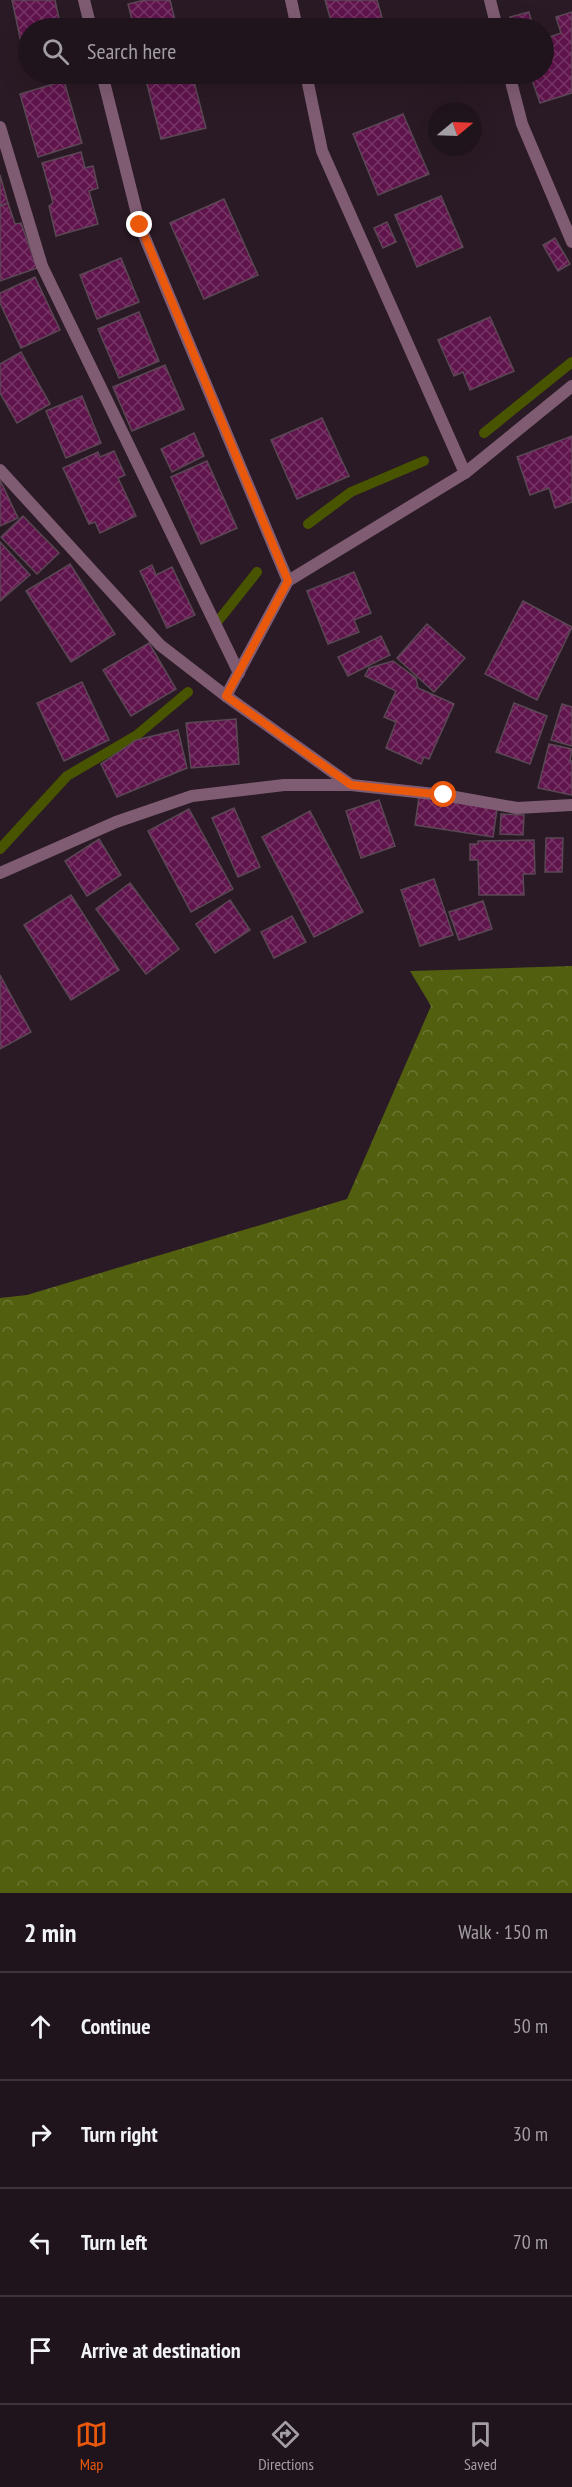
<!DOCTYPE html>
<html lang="en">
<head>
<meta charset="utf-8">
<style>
	body { margin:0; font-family:"PT Sans Narrow",sans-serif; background:#281d25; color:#f1f3f6 }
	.compass { position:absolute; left:428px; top:102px; width:54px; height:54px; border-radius:50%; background:#20141c; box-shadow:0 6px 24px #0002; rotate:71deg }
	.stop { position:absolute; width:18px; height:18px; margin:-14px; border:4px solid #ea580c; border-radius:50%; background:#fff }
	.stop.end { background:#ea580c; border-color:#fff; box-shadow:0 2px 6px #0008 }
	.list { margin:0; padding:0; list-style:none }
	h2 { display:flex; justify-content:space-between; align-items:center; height:78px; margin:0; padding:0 24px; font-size:26px }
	h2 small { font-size:20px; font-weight:400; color:#a29ea3 }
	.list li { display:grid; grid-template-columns:39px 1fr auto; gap:18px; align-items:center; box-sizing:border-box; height:108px; padding:0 24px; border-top:2px solid #3d333b }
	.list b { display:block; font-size:22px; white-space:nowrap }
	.list em { font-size:20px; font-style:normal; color:#a29ea3 }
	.icon { flex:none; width:33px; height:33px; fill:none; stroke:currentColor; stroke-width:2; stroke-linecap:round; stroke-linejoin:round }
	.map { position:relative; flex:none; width:572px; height:1893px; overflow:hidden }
	.search { position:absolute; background:#20141c; box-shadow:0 6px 24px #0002; left:18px; right:18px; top:18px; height:66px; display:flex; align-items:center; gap:15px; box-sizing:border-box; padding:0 21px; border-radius:33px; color:#a29ea3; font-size:22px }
	.sheet { height:510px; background:#20141c }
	nav { display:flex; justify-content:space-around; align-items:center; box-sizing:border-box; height:84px; border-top:2px solid #3d333b; background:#20141c; font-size:16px; color:#a29ea3 }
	nav a { display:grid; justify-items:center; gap:3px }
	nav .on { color:#ea580c }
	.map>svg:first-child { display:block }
</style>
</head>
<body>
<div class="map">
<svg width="572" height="1893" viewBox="0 0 572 1893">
	<defs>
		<pattern id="forest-crowns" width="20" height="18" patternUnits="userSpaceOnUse" patternTransform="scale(1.5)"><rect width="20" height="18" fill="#525f0f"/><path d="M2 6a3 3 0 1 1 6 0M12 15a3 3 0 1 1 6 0" fill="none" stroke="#6b7532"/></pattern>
		<pattern id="building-cross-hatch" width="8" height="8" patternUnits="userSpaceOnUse" patternTransform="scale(1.5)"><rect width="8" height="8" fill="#60144c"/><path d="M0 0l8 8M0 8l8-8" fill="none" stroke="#773666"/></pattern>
	</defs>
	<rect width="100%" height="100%" fill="#2a1a25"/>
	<polygon fill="url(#forest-crowns)" points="572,966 572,1893 0,1893 0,1298 27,1295 347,1199 431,1006 410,971"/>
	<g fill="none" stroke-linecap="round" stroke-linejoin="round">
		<g stroke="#495400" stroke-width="10">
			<polyline points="484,433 572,362"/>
			<polyline points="308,524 351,492 424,461"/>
			<polyline points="218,621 257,572"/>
			<polyline points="0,849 67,776 137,735 188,692"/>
		</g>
	</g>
	<g fill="url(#building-cross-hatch)" stroke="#5a4854" stroke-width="1.5">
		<polygon points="12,0 55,0 61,28 28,28 28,55 24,56"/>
		<polygon points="145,0 170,0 177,28 134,28 128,4"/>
		<polygon points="325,0 377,0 385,28 333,28"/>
		<polygon points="529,12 533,28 514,28 510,17"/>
		<polygon points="572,12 572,93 540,103 530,74 544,74 544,39 561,33 556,17"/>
		<polygon points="153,74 192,74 206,128 161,139 145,76"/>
		<polygon points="64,81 82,143 38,157 20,94"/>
		<polygon points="403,114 429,174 378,195 353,134"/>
		<polygon points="81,152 85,168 93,166 98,188 89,191 98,224 56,236 49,206 53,203 42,163"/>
		<polygon points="0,175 8,203 0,206"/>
		<polygon points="441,196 463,247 417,267 395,215"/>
		<polygon points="224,199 258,275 204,299 170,223"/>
		<polygon points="8,203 15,224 21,223 37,268 0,281 0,206"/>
		<polygon points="387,222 396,242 383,248 374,228"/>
		<polygon points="555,238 570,264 558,271 543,245"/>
		<polygon points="121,258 139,302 97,319 80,275"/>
		<polygon points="35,277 60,330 21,348 0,303 0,293"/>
		<polygon points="139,312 159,361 119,378 98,329"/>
		<polygon points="490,317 514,371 470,390 463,372 454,376 438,340"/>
		<polygon points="21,352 50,404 17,423 0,393 0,364"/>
		<polygon points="165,365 184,409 132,431 113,387"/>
		<polygon points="82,396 101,443 66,458 46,411"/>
		<polygon points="322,418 349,476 297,499 271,440"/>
		<polygon points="194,433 204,456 172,472 161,449"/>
		<polygon points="572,436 572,502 555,508 549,488 530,495 517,457"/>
		<polygon points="114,451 125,475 118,478 136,516 100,533 95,522 89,524 63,468 98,452 100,457"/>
		<polygon points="207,461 237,528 201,544 171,477"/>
		<polygon points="0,480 18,518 0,526"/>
		<polygon points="23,516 59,553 37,574 1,537"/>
		<polygon points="0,542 30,575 0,601"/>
		<polygon points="70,564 115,634 71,662 26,591"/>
		<polygon points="152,565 156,575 172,567 195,615 167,628 140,571"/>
		<polygon points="354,572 371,613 354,620 359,632 328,644 307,591"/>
		<polygon points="523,601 572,627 537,700 485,674"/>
		<polygon points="427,624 465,658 434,692 397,658"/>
		<polygon points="381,636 390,655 348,676 338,657"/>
		<polygon points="149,643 176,689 131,716 103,670"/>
		<polygon points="393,661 416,678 418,688 454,704 429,759 424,757 421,764 386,748 396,722 384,717 396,691 365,676 369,668"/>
		<polygon points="82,682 109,740 64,761 37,703"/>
		<polygon points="514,703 547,716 530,764 496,752"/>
		<polygon points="562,704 572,707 572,746 551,740"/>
		<polygon points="236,719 239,764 191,768 186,723"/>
		<polygon points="178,730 187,768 117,797 101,764 136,740"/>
		<polygon points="549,744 572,749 570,761 572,761 572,795 538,788"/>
		<polygon points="419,797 497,809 493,837 415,825"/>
		<polygon points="379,800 395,846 361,858 346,811"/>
		<polygon points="234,808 260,867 238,877 212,818"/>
		<polygon points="189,809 233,889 191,912 148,831"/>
		<polygon points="310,811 363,912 314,937 262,837"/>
		<polygon points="501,814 524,815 523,835 500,834"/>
		<polygon points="546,838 563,838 562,872 545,872"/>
		<polygon points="99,839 121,875 87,896 65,861"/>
		<polygon points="534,840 535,874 523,874 524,895 479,895 478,860 470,860 470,844 478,844 478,841"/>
		<polygon points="434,879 453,935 420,946 401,890"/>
		<polygon points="130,883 179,949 146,974 96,909"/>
		<polygon points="71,895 119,970 71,1000 24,925"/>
		<polygon points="230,900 250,930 215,953 196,924"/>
		<polygon points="483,901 492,929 459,940 449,912"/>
		<polygon points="292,916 306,942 274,958 261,932"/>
		<polygon points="0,975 31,1032 0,1049"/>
	</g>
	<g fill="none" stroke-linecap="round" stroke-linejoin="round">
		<g stroke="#7f5c72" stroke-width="12">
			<polyline points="84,0 91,28"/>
			<polyline points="291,0 297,28"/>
			<polyline points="490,0 497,28"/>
			<polyline points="102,74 140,226 288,581"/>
			<polyline points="306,74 322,151 465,473"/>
			<polyline points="509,74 522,124 572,242"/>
			<polyline points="0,127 42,266 239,673"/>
			<polyline points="0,470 160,645 226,696 351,785"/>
			<polyline points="226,696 288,581 465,473 572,386"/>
			<polyline points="0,873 116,822 192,796 284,785 351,785 444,795 517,808 572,805"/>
		</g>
	</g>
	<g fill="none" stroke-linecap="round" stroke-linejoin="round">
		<polyline stroke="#ea580c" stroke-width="8" points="140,225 288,581 226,696 351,785 444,795"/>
	</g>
</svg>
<svg class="compass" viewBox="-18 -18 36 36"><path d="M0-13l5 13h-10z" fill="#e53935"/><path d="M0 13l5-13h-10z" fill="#a29ea3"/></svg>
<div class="stop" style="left:444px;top:795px"></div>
<div class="stop end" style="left:140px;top:225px"></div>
<div class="search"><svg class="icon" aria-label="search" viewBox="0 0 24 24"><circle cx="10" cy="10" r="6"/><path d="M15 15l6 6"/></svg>Search here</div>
</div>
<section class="sheet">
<h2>2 min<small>Walk · 150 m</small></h2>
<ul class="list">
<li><svg class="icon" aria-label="ahead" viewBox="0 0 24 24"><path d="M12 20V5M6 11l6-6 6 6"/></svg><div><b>Continue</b></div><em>50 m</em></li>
<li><svg class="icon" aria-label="right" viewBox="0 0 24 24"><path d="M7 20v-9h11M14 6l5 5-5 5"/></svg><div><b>Turn right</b></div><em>30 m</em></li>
<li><svg class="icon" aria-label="left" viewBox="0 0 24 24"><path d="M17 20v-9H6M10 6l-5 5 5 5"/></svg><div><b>Turn left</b></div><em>70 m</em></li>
<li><svg class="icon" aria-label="arrive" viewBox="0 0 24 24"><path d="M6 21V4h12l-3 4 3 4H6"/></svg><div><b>Arrive at destination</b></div></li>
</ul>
</section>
<nav>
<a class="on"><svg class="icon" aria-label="map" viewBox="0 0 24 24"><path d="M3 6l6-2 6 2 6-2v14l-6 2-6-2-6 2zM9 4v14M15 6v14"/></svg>Map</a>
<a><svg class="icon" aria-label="directions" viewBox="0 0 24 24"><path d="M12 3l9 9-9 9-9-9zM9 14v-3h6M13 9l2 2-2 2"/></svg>Directions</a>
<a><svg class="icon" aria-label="saved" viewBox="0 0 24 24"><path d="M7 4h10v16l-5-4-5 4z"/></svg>Saved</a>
</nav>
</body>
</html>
